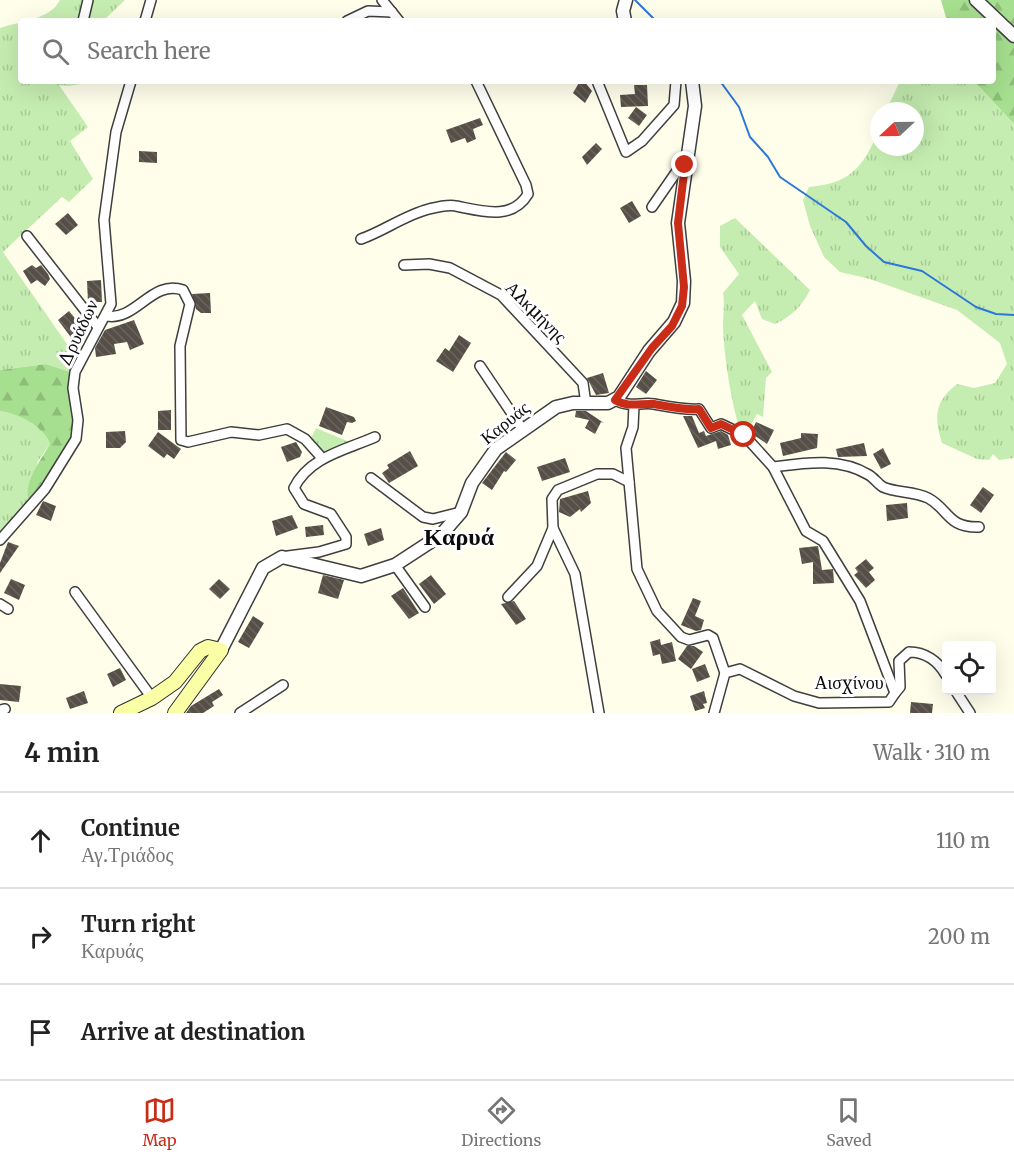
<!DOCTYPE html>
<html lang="en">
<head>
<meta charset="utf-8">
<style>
	body { margin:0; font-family:Merriweather,serif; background:#f6f6f6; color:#222 }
	.controls { position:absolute; right:18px; bottom:18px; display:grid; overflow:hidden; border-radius:6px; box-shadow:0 6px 24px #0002 }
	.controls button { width:54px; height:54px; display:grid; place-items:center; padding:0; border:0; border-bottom:2px solid #e0e0e0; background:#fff; color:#222; font:30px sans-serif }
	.compass { position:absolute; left:870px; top:102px; width:54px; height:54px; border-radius:50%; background:#fff; box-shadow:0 6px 24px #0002; rotate:248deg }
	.stop { position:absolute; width:18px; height:18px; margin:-14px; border:4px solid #c92d18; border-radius:50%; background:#fff }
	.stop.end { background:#c92d18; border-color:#fff; box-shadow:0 2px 6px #0008 }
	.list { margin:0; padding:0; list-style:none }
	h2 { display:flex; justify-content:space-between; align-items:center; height:78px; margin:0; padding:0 24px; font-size:26px }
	h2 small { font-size:20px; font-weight:400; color:#767676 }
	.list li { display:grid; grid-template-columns:39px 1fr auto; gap:18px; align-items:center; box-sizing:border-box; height:96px; padding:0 24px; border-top:2px solid #e0e0e0 }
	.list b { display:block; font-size:22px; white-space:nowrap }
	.list p { margin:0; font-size:20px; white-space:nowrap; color:#767676 }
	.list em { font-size:20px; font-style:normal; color:#767676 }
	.icon { flex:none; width:33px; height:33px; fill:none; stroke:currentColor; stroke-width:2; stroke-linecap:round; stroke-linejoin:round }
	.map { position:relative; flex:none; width:1014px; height:713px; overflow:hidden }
	.search { position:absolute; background:#fff; box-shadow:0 6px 24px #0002; left:18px; right:18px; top:18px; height:66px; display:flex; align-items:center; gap:15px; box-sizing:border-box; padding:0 21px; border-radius:6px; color:#767676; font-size:22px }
	.sheet { height:366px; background:#fff }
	nav { display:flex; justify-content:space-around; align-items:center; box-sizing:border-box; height:84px; border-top:2px solid #e0e0e0; background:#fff; font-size:16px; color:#767676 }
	nav a { display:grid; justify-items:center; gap:3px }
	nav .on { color:#c92d18 }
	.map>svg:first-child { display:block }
</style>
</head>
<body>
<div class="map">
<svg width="1014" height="713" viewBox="0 0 1014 713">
	<defs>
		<pattern id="grass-tufts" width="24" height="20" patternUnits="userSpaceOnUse" patternTransform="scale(1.5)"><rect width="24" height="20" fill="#c6edb1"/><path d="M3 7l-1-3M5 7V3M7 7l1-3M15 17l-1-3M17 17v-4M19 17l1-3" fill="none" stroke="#a9ca97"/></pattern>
		<pattern id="forest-firs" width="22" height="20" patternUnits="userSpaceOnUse" patternTransform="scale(1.5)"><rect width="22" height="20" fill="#a6df8f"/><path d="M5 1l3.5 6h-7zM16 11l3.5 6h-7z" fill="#8ebe7a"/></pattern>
		<pattern id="building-back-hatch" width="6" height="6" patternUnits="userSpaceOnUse" patternTransform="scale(1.5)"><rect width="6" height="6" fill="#564f48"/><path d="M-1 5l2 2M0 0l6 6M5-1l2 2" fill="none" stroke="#69645e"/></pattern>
	</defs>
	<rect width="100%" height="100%" fill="#fffeeb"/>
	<g fill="url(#grass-tufts)">
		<path d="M60,0h65l-22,21h-82v60h77l-29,5 -10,-1 29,42 -18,14 23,38 -24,23 -7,-5 -59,55 75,108 -5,13 -27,-9 -46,6v-342c20,-7 50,-8 60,-28z"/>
		<path d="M900,81h74l40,43v334l-15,2 -6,-6 -4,6 -12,-1 -35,-16c-8,-26 -8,-41 15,-59l17,4 21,-5 12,-19 -7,-21 -43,-33 -87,-31 -30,-7 -16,-15 -14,-31 -7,-26 6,-13c43,-4 53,-20 70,-56v16h36v-36h-29z"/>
		<path d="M735,218l75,72c-8,16 -18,26 -35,34l-13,-5 -7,-18 -13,14 30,57 -6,6 -3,39 -6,-3 -11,19 -6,-3c-9,-29 -16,-73 -17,-104 0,-11 2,-21 0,-33l16,-19 -19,-27v-21z"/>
		<path d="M0,411c18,3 44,15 50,33l-12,17 -9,40 -29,35z"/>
		<polygon points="316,428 352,443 326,455 311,438"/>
	</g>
	<g fill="url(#forest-firs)">
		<polygon points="941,0 1014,0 1014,124 974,81 993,81 993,21 947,21"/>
		<path d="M46,364l27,9 4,47 -9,33 -39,48c-6,-19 12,-41 21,-57 -6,-18 -32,-30 -50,-33v-41z"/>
	</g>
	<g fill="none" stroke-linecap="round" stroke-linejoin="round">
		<g stroke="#2b77da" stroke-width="2">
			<polyline points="635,0 656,21"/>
			<polyline points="720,81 739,107 750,137 768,157 780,177 846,222 866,246 884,262 922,271 976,307 996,314 1014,315"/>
		</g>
	</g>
	<g fill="url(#building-back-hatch)">
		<polygon points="580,81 584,81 592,91 585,103 573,93"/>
		<polygon points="634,85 647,85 648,106 621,107 620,95 635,94"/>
		<polygon points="636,107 647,115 639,126 628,118"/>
		<polygon points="480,118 483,125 473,129 476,139 467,143 465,138 451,143 446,130"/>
		<polygon points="596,143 602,149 587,165 582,157"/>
		<polygon points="139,151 157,152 157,163 139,162"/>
		<polygon points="632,201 641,216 629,223 620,208"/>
		<polygon points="68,213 78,225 66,235 55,224"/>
		<polygon points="32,265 36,268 41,265 48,274 50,279 45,286 37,280 31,284 23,271"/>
		<polygon points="101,280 102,302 88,302 87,281"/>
		<polygon points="210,293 211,313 201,313 196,309 192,294"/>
		<polygon points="69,311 85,330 73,340 58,320"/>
		<polygon points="134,320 144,344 130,350 127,342 114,344 116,354 96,357 95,348 105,330"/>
		<polygon points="459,335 471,343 453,372 436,361 445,348 449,351"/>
		<polygon points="646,371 657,380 646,394 636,387"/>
		<polygon points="603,373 609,393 596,395 587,378"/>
		<polygon points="326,407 354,417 356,421 352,423 347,422 342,435 319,426"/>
		<polygon points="171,410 171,430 158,430 158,411"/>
		<polygon points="576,411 586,411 604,423 601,422 595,434 585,428 589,420 575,417"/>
		<polygon points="683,416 692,416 699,433 704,431 706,436 721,431 728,435 731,445 718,449 716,441 698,448"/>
		<polygon points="756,422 774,430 767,444 751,433"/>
		<polygon points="125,431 126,442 120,448 106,448 106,432"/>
		<polygon points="158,432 181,449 174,459 167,454 164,458 148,446"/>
		<polygon points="801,433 818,434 817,448 783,456 780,443 801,438"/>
		<polygon points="296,442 302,452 300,457 287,462 281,447"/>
		<polygon points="864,443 867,456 838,457 836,449"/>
		<polygon points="883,448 891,464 881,469 873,454"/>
		<polygon points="410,451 418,466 389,483 382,473 389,468 387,465"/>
		<polygon points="506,452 516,460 506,472 504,471 492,490 482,483"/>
		<polygon points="565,458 570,472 542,481 537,467"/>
		<polygon points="983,487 994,495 981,513 970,505"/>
		<polygon points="588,491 591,503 581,512 580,509 570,517 559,512 560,499"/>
		<polygon points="43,501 56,506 51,521 36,515"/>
		<polygon points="907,503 908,518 887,521 886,505"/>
		<polygon points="292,515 298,528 276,536 272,521"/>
		<polygon points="323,525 324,535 306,537 305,527"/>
		<polygon points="381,528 384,540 368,546 364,534"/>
		<polygon points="8,542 19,546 0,573 0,563"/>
		<polygon points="818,546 822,570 833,569 834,583 813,584 813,562 802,564 799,548"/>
		<polygon points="866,559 874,568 869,572 875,580 866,588 854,575 858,572 855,568"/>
		<polygon points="323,575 344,580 338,599 318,593"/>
		<polygon points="431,575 446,594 434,604 419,584"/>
		<polygon points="11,579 25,585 19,600 4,593"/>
		<polygon points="219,579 230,589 220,599 209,589"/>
		<polygon points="403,588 419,613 409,619 391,596"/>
		<polygon points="693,598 701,601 695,616 704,620 701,630 696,631 681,625"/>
		<polygon points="514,601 526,619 516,625 501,604"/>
		<polygon points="253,616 264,623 249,648 238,642"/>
		<polygon points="660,639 661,645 672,642 676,661 662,664 660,654 653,656 650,642"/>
		<polygon points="687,646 694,646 703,652 691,669 678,659"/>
		<polygon points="705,664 710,677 697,682 692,669"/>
		<polygon points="120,668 126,680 113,687 107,674"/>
		<polygon points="0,684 21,686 19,702 0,700"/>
		<polygon points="219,689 223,695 212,702 214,706 203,713 186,713 191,706"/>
		<polygon points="84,691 88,703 70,709 66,698"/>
		<polygon points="704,691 707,703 703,704 705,708 695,711 690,696"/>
		<polygon points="911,702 933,704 932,713 910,713"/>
	</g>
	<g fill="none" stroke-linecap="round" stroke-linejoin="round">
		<defs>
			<g id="minor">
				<polyline points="382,0 399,21"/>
				<polyline points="83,21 88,0"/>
				<polyline points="145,21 151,0"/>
				<polyline points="347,21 368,11 392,12"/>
				<polyline points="597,81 626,152 642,141 674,105 676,81"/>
				<polyline points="652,207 686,158"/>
				<polyline points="27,236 98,327"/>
				<path d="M361,239c23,-8 44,-24 68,-30 8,-2 19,-5 27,-3 26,5 56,15 72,-12l-2,-9 -50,-104"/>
				<polyline points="404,265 429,264 450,268 501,295 583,383 586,404"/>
				<path d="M107,316c29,5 45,-37 76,-26l7,14 -10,42 1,94 7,2 43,-10 28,3 28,-6 18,10 17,19"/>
				<polyline points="480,366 523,430"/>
				<path d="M615,400c13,8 26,2 39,4 16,3 29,6 45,5l12,19 10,-4 23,11 29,32 33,64 17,10 37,60 35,92 -6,9 -70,1 -25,-7 -54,-27 -15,4 -11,40"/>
				<polyline points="634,405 633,427 626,448 637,569 657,611 681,637 689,640 708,635 713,638 725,673"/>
				<path d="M773,467c32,-4 66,-10 96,8 5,3 9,9 14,12 13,6 31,4 45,11 21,11 19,30 51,29"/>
				<polyline points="371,478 423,517 433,519 461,512"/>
				<polyline points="0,540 45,489 76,439 78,420 73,388 75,372 111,304 104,220 116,132 131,81"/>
				<path d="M288,556l31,-4 27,-8v-7l-15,-23 -27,-10 -10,-16c15,-31 51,-38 81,-51"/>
				<polyline points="395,565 425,607"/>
				<polyline points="75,592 152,698"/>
				<polyline points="508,597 537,566 553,528"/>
				<polyline points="0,604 8,609"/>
				<polyline points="955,690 970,713"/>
				<path d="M895,693l5,-6 -1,-26 10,-9c16,0 29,9 37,23"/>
				<polyline points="0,710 5,709"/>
				<polyline points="240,713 283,685"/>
				<polyline points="599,713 575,574 553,528 552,499 558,490 597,474 613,474 629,482"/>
			</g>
			<g id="tertiary">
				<polyline points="976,0 1014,36"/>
				<polyline points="625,21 623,11 626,0"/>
				<polyline points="221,650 263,568 282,557 361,576 395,565 441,535 461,512 472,483 496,449 556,407 573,403 608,403 619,397 649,351 674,322 683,303 684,281 678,223 695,106 692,81"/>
			</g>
			<polyline id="secondary" points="121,713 152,698 175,682 200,651 208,647 221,650 175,713"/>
		</defs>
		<use href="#minor" stroke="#3f3f3f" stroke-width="12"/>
		<use href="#tertiary" stroke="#3f3f3f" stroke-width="15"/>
		<use href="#secondary" stroke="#2e2e2e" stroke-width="16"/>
		<use href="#minor" stroke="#fff" stroke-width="9"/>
		<use href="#tertiary" stroke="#fff" stroke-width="12"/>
		<use href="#secondary" stroke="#faffa6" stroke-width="14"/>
	</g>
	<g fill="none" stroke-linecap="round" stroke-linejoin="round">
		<path stroke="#c92d18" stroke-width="8" d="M685,165l-7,58 6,64 -2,19 -10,20 -20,22 -37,52c13,8 26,3 39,4 16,3 29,6 45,5l12,19 10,-4 23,11"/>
	</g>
	<g text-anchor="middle" stroke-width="6" stroke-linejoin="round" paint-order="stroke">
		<g font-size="18" fill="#0c0c0c" stroke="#fff">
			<text transform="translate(536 312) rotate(45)" y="6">Αλκμήνης</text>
			<text transform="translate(78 333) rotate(-65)" y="6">Δρυάδων</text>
			<text transform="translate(505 423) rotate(-39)" y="6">Καρυάς</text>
			<text x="849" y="689">Αισχίνου</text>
		</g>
		<g font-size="24" font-weight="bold" fill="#0c0c0c" stroke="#fff">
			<text x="459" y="545">Καρυά</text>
		</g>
	</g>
</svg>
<div class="controls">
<button><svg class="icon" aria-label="locate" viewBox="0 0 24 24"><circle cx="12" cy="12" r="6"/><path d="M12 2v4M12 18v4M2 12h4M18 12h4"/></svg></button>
</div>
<svg class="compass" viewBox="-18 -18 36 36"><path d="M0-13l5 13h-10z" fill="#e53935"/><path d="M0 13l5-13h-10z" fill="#767676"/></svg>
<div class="stop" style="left:744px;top:435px"></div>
<div class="stop end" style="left:685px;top:165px"></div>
<div class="search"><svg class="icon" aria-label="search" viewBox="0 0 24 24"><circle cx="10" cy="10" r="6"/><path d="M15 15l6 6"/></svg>Search here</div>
</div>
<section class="sheet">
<h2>4 min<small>Walk · 310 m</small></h2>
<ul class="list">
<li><svg class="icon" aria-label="ahead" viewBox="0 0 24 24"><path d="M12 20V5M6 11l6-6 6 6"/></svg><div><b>Continue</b><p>Αγ.Τριάδος</p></div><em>110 m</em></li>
<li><svg class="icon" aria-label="right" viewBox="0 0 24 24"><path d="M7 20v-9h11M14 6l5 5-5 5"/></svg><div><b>Turn right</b><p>Καρυάς</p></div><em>200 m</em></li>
<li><svg class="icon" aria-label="arrive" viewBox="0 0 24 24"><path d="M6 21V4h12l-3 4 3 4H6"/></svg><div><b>Arrive at destination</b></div></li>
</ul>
</section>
<nav>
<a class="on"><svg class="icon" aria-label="map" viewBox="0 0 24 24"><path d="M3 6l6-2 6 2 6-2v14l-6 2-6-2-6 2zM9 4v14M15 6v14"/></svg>Map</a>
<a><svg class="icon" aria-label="directions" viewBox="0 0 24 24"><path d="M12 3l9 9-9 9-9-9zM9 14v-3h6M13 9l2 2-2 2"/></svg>Directions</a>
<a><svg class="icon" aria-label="saved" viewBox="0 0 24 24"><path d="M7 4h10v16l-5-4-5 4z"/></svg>Saved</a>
</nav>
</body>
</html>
